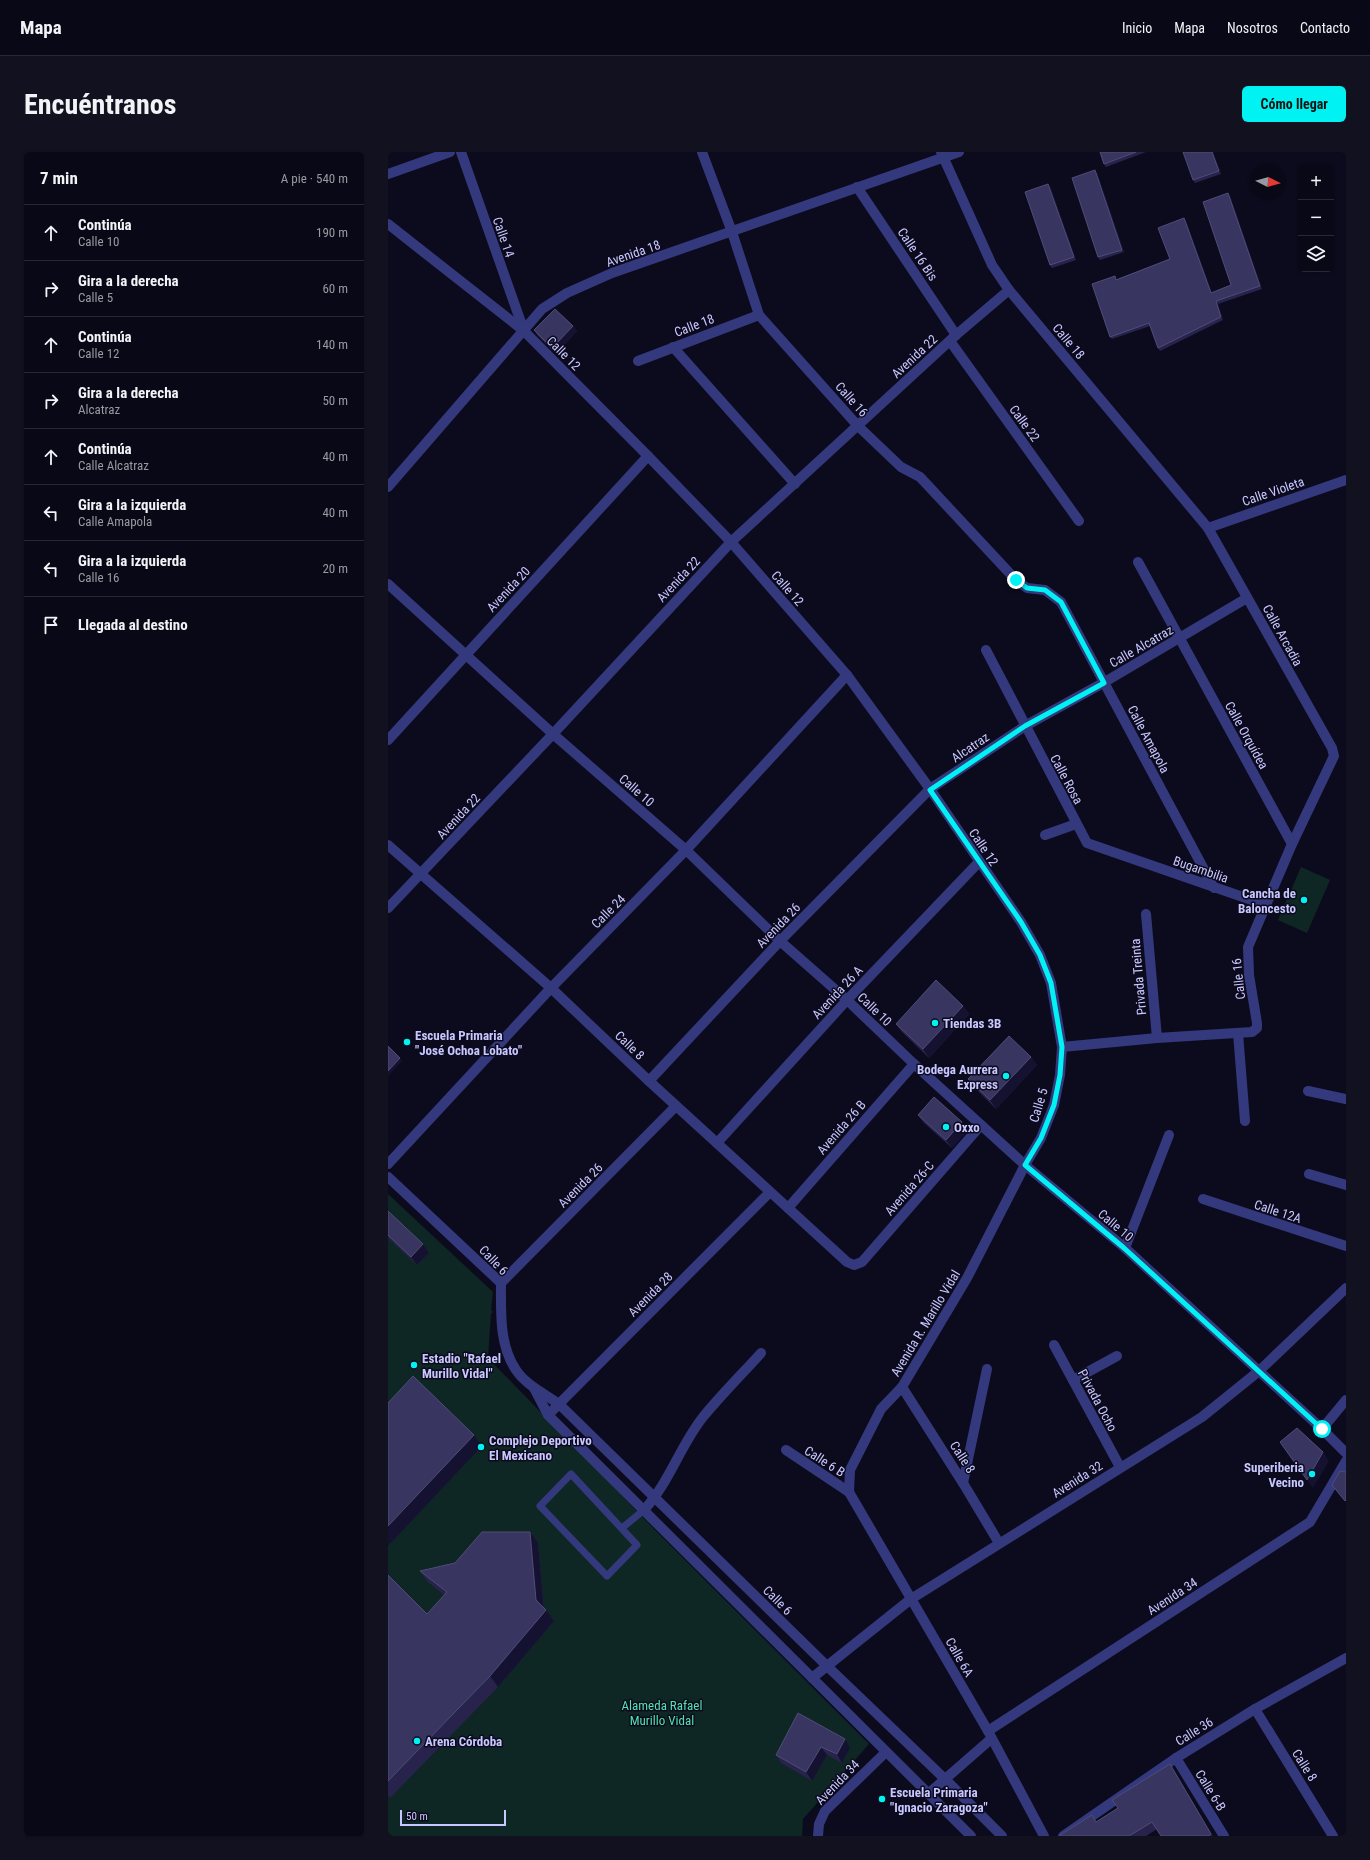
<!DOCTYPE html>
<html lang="es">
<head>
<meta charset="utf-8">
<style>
	body { margin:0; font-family:"Roboto Condensed",sans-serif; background:#12111f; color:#f1f3f6 }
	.controls { position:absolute; right:12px; top:12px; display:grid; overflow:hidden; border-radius:6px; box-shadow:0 1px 3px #0004 }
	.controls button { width:36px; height:36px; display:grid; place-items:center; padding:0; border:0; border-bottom:1px solid #292935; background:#090816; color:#f1f3f6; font:20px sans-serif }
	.compass { position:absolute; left:862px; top:12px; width:36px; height:36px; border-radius:50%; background:#090816; box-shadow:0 1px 3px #0004; rotate:96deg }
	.scale { position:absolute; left:12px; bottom:10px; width:106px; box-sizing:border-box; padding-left:4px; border:2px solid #c8c7ff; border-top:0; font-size:11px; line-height:14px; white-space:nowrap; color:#c8c7ff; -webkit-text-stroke:3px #0c0b1d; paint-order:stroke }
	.stop { position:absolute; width:12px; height:12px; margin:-9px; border:3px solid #00f2f2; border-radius:50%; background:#fff }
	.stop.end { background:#00f2f2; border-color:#fff; box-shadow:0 1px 4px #0008 }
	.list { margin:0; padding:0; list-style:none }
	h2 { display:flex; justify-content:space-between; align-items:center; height:52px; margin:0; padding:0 16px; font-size:17px }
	h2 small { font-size:13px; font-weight:400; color:#999aa1 }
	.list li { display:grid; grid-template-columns:26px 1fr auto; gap:12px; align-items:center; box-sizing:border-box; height:56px; padding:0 16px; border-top:1px solid #292935 }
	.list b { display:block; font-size:15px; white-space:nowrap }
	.list p { margin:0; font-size:13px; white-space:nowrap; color:#999aa1 }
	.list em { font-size:13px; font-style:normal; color:#999aa1 }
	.icon { flex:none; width:22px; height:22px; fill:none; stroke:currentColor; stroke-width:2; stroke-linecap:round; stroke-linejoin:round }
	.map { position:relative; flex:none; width:958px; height:1684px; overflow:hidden; border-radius:6px }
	header { display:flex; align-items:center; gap:24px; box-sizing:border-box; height:56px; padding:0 20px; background:#090816; border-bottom:1px solid #292935 }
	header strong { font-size:19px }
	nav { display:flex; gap:22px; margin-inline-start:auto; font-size:14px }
	.intro { display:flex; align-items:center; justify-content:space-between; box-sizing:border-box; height:96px; padding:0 24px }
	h1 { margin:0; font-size:28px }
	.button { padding:10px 18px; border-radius:6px; background:#00f2f2; color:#111; font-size:14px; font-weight:700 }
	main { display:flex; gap:24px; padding:0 24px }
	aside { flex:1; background:#090816; border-radius:6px; box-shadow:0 1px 3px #0004 }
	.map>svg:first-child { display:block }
</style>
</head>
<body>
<header>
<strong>Mapa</strong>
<nav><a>Inicio</a><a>Mapa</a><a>Nosotros</a><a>Contacto</a></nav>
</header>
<div class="intro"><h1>Encuéntranos</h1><a class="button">Cómo llegar</a></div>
<main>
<aside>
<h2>7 min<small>A pie · 540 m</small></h2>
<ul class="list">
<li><svg class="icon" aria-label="ahead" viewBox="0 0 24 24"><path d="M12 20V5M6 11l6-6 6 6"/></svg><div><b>Continúa</b><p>Calle 10</p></div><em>190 m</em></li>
<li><svg class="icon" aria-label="right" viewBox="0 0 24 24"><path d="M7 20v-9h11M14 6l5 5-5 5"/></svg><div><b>Gira a la derecha</b><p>Calle 5</p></div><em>60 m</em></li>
<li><svg class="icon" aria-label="ahead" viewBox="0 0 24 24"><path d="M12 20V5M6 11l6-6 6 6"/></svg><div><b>Continúa</b><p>Calle 12</p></div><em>140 m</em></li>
<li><svg class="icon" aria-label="right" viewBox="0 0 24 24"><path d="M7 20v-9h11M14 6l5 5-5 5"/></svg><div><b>Gira a la derecha</b><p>Alcatraz</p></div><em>50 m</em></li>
<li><svg class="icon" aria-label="ahead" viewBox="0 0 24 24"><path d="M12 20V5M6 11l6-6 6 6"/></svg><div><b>Continúa</b><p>Calle Alcatraz</p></div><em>40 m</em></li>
<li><svg class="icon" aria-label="left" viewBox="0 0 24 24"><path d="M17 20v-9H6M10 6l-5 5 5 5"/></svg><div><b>Gira a la izquierda</b><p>Calle Amapola</p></div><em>40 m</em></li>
<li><svg class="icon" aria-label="left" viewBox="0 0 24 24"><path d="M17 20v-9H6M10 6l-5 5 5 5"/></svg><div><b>Gira a la izquierda</b><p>Calle 16</p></div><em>20 m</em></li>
<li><svg class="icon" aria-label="arrive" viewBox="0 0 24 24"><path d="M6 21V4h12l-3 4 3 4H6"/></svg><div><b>Llegada al destino</b></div></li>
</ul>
</aside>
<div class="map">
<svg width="958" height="1684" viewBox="0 0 958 1684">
	<rect width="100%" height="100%" fill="#0c0b1d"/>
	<g fill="#0e2724">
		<polygon points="913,715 942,728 919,781 890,768"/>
		<polygon points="0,1042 105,1140 103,1158 105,1160 103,1162 100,1206 272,1383 481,1592 415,1667 414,1684 0,1684"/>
	</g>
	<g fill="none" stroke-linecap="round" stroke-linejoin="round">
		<g stroke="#34397e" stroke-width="7">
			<polygon points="183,1322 249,1393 219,1424 152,1354"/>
			<polyline points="234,1376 256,1358"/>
		</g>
		<polyline stroke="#34397e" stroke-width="10" points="934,1277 958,1248"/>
		<g stroke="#34397e" stroke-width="10">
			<polyline points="73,0 136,179"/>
			<polyline points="314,0 344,80 371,163 470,274 513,315 532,325 628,428 639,436 657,438 673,450 826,736"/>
			<polyline points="553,0 604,113 621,138 820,376 944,596 946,604 904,692 860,795 861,823 869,871 869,876 864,880 769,886 674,895"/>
			<polyline points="0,22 62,0"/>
			<polyline points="469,35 568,183"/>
			<polyline points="0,72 136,179 260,304 343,390 459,523 542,637 633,770 652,803 663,831 674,895 672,923 666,953 653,986 637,1013 579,1126 514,1235 493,1257 462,1318 461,1340"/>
			<polyline points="562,189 691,369"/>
			<polyline points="285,195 407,332"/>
			<polyline points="250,209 371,163"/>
			<polyline points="0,335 154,157 179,141 224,121 571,0"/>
			<polyline points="820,376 958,328"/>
			<polyline points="750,410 904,692"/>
			<polyline points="0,432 165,582 298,698 392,789 459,848 526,912 637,1013 737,1096 934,1277 958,1301"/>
			<polyline points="598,498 699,691 878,753"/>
			<polyline points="0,588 260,304"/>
			<polyline points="657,683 688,672"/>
			<polyline points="0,693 163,836 261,929 459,1110 466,1113 474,1110 593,973"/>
			<polyline points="0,756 165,582 343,390 568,183 621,138"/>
			<polyline points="758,762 769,886"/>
			<polyline points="850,881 857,969"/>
			<polyline points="261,929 392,789 542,637 637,574 715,531 859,446"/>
			<polyline points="920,939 958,947"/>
			<polyline points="329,991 459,848 591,710"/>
			<polyline points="0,1012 163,836 298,698 459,523"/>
			<polyline points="921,1022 958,1033"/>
			<path d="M0,1025l113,106c0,29 -2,62 15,87 10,15 29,24 43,34l268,262 118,113 57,57"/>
			<polyline points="815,1047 958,1094"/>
			<polyline points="400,1056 526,912"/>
			<polyline points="737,1096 781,983"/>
			<polyline points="113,1131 288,954"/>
			<polyline points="666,1193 732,1315"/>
			<polyline points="685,1228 729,1204"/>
			<polyline points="514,1235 575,1331 611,1391"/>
			<polyline points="146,1236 160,1263 583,1684"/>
			<polyline points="160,1263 382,1040"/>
			<polyline points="398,1298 461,1340 600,1579 656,1684"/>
			<polyline points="575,1331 599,1217"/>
			<path d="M256,1358c25,-27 36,-64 59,-93 18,-22 39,-43 58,-64"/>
			<polyline points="424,1526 523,1447 814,1265 871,1219 958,1136"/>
			<polyline points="867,1557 945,1684"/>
			<polyline points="600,1579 922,1370 958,1309"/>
			<polyline points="788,1606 836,1684"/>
			<polyline points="540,1642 603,1587"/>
			<polyline points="430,1684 431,1672 437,1659 498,1600"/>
			<polyline points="675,1684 788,1606 867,1557 958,1506"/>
		</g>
	</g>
	<g fill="#27234c">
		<polygon points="712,0 758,0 718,15 716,12"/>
		<polygon points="795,0 825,0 833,22 807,31 805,28"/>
		<polygon points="709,21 736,100 712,108 710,105"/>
		<polygon points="660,32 662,34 688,108 664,116 662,113"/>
		<polygon points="842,44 874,137 830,152 835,168 772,199 770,196 762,174 724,187 722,185 729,127 782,107 796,66 798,69 824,141 843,133"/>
		<polygon points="185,174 189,179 168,202 150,184 146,178"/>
		<polygon points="575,854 581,862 541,906 514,880 508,872"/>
		<polygon points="643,905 649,913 608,957 586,935 580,927"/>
		<polygon points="530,963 580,978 564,996 536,971"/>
		<polygon points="0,1059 35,1092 41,1101 29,1113 0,1086"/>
		<polygon points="150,1391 156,1456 166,1469 110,1535 2,1646 0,1643 0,1423 39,1462 56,1443 40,1430 32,1419"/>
		<polygon points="410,1561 462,1596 454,1611 439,1603 424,1629 393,1611 388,1603"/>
		<polygon points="782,1612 786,1619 825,1684 773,1684 769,1677 758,1684 673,1684 709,1669 730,1656"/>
	</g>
	<g fill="#151231">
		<polygon points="824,0 825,0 833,22 831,19"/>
		<polygon points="707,18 709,21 736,100 734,98"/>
		<polygon points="660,32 662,34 688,108 686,105"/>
		<polygon points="840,41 842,44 874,137 872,134"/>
		<polygon points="796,66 798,69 825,144 823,141"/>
		<polygon points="828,149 830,152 835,168 833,165"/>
		<polygon points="185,174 189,179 168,202 164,196"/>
		<polygon points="575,854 581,862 541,906 535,897"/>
		<polygon points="643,905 649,913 608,957 602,948"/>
		<polygon points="12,906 14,909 0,924 0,919"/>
		<polygon points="574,970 580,978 564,996 558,988"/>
		<polygon points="35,1092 41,1101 29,1113 23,1105"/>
		<polygon points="86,1283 94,1294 0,1394 0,1374"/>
		<polygon points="935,1300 941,1309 925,1336 919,1328"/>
		<polygon points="142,1380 150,1391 156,1460 148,1448"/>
		<polygon points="158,1458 166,1469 110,1535 102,1524"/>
		<polygon points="457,1587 462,1596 454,1611 449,1602"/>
		<polygon points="433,1595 439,1603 424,1629 418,1620"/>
		<polygon points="782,1612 786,1619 825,1684 823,1682"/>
	</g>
	<g fill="#383560" stroke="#4f4c79">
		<polygon points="712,0 748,0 716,12"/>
		<polygon points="795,0 824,0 831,19 805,28"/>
		<polygon points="707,18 734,98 710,105 684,26"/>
		<polygon points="660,32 686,105 662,113 637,40"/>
		<polygon points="840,41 872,134 828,149 833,165 770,196 761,171 722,185 704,132 727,124 728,128 782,107 770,76 796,66 823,141 843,133 815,50"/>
		<polygon points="167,157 185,174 164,196 146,178"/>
		<polygon points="548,828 575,854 535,897 508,872"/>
		<polygon points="621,884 643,905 602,948 580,927"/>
		<polygon points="0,894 12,906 0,919"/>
		<polygon points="546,945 574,970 558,988 530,963"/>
		<polygon points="0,1059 35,1092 23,1105 0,1083"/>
		<polygon points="25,1224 86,1283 0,1374 0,1251"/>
		<polygon points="909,1276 935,1300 919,1328 892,1290"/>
		<polygon points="952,1319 958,1320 958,1348 957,1349 944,1333"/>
		<polygon points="94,1380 142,1380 148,1448 158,1458 102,1524 0,1629 0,1423 39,1462 59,1440 32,1419 67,1411"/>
		<polygon points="410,1561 457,1587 449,1602 433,1595 418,1620 388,1603"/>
		<polygon points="782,1612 823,1682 820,1684 773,1684 764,1670 741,1684 673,1684 672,1683 704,1663 708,1670 730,1656 724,1648"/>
	</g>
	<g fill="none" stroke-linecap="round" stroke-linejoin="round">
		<polyline stroke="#00f2f2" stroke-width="5" points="628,428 639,436 657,438 673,450 716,531 637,574 542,638 633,770 652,803 663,831 674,895 672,923 666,953 653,986 637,1013 736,1096 934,1277"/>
	</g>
	<g fill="#00f2f2" stroke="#0c0b1d" stroke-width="1.5">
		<circle cx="916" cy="748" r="4"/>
		<circle cx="547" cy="871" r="4"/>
		<circle cx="19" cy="890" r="4"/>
		<circle cx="618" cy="924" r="4"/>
		<circle cx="558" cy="975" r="4"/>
		<circle cx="26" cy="1213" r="4"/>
		<circle cx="93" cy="1295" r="4"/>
		<circle cx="924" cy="1322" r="4"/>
		<circle cx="29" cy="1589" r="4"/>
		<circle cx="494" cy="1647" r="4"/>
	</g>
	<g text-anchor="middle" stroke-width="3" stroke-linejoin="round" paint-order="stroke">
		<g font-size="13" fill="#c8c7ff" stroke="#0c0b1d">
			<text transform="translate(116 85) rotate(71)" y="5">Calle 14</text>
			<text transform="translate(245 101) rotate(-19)" y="5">Avenida 18</text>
			<text transform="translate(530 102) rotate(56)" y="5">Calle 16 Bis</text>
			<text transform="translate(306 173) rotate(-21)" y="5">Calle 18</text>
			<text transform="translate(681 189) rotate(50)" y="5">Calle 18</text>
			<text transform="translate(176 201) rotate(45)" y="5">Calle 12</text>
			<text transform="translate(526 204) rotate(-43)" y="5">Avenida 22</text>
			<text transform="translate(464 247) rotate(48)" y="5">Calle 16</text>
			<text transform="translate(637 271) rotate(54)" y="5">Calle 22</text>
			<text transform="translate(885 339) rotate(-19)" y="5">Calle Violeta</text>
			<text transform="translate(290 427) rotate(-47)" y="5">Avenida 22</text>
			<text transform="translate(400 436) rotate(49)" y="5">Calle 12</text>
			<text transform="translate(120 437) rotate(-47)" y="5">Avenida 20</text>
			<text transform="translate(895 483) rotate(61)" y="5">Calle Arcadia</text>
			<text transform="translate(753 494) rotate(-30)" y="5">Calle Alcatraz</text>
			<text transform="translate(859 583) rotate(61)" y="5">Calle Orquídea</text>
			<text transform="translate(761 587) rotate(62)" y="5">Calle Amapola</text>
			<text transform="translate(582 595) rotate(-34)" y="5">Alcatraz</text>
			<text transform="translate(679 627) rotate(62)" y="5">Calle Rosa</text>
			<text transform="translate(249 638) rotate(41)" y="5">Calle 10</text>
			<text transform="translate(70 664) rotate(-47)" y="5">Avenida 22</text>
			<text transform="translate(596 695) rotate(56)" y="5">Calle 12</text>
			<text transform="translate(813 717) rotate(19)" y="5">Bugambilia</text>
			<text transform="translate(220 759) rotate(-45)" y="5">Calle 24</text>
			<text transform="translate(390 773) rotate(-46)" y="5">Avenida 26</text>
			<text transform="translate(750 825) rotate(-95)" y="5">Privada Treinta</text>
			<text transform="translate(850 827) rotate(-96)" y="5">Calle 16</text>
			<text transform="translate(449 840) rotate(-47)" y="5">Avenida 26 A</text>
			<text transform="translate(487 857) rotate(44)" y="5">Calle 10</text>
			<text transform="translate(242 893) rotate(44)" y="5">Calle 8</text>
			<text transform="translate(650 953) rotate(-73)" y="5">Calle 5</text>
			<text transform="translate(453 975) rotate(-49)" y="5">Avenida 26 B</text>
			<text transform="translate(192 1033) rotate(-45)" y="5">Avenida 26</text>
			<text transform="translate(521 1036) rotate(-49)" y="5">Avenida 26-C</text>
			<text transform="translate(890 1059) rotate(18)" y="5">Calle 12A</text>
			<text transform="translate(728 1073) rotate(40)" y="5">Calle 10</text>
			<text transform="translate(106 1108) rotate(46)" y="5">Calle 6</text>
			<text transform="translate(262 1142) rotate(-45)" y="5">Avenida 28</text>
			<text transform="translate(537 1171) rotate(-59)" y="5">Avenida R. Marillo Vidal</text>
			<text transform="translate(710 1248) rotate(62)" y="5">Privada Ocho</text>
			<text transform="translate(575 1305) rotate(57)" y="5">Calle 8</text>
			<text transform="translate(437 1309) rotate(33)" y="5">Calle 6 B</text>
			<text transform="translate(689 1327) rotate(-32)" y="5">Avenida 32</text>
			<text transform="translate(784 1444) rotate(-33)" y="5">Avenida 34</text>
			<text transform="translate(390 1448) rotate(45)" y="5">Calle 6</text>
			<text transform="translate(572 1505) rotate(60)" y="5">Calle 6A</text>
			<text transform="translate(806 1579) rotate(-32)" y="5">Calle 36</text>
			<text transform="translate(917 1613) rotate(58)" y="5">Calle 8</text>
			<text transform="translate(449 1630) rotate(-46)" y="5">Avenida 34</text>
			<text transform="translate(823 1638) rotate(58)" y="5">Calle 6-B</text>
		</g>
		<g font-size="13" font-weight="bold" fill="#c8c7ff" stroke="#0c0b1d" text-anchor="start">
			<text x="908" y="746" text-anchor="end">Cancha de<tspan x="908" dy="15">Baloncesto</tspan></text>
			<text x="555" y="876">Tiendas 3B</text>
			<text x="27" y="888">Escuela Primaria<tspan x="27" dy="15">"José Ochoa Lobato"</tspan></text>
			<text x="610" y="922" text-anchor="end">Bodega Aurrera<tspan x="610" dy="15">Express</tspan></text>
			<text x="566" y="980">Oxxo</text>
			<text x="34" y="1211">Estadio "Rafael<tspan x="34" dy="15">Murillo Vidal"</tspan></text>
			<text x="101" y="1293">Complejo Deportivo<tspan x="101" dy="15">El Mexicano</tspan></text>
			<text x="916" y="1320" text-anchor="end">Superiberia<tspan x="916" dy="15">Vecino</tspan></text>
			<text x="37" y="1594">Arena Córdoba</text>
			<text x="502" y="1645">Escuela Primaria<tspan x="502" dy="15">"Ignacio Zaragoza"</tspan></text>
		</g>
		<g font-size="13" fill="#51e2af" stroke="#0c0b1d">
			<text x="274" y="1558">Alameda Rafael<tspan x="274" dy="15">Murillo Vidal</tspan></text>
		</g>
	</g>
</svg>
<div class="controls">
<button>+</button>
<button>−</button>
<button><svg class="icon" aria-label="layers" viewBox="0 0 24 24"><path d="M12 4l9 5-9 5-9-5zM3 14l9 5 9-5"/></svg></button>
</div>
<svg class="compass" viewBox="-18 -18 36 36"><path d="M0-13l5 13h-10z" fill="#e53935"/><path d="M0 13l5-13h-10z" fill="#999aa1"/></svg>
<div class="scale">50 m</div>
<div class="stop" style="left:934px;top:1277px"></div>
<div class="stop end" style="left:628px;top:428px"></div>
</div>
</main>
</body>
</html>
